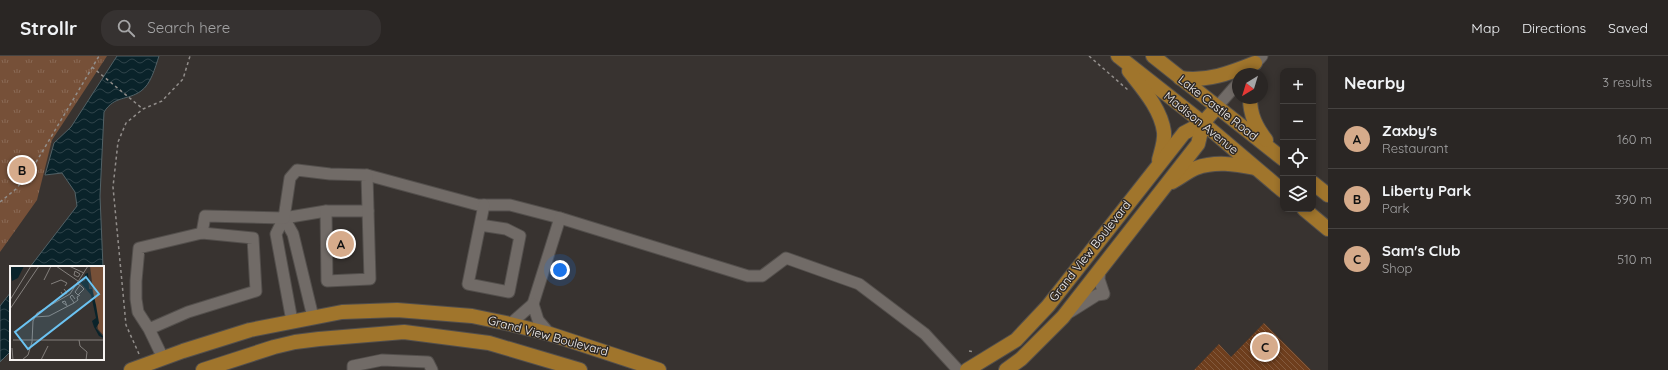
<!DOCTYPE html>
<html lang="en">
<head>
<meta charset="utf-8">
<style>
	body { margin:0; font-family:Quicksand,sans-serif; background:#363231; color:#f1f3f6 }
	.controls { position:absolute; right:12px; top:12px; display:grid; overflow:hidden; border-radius:8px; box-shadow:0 2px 6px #0003 }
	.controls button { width:36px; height:36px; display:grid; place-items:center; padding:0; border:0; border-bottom:1px solid #464341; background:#2a2624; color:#f1f3f6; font:20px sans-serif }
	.compass { position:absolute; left:1232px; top:12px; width:36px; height:36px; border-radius:50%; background:#2a2624; box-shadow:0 2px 6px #0003; rotate:218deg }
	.you { position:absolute; left:560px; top:214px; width:14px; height:14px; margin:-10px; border:3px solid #fff; border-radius:50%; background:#1a73e8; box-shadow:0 0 0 6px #1a73e833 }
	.badge { display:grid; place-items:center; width:26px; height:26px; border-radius:50%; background:#d6ab8b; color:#111; font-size:13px; font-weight:700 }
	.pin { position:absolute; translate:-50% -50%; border:2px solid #fff; box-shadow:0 1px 4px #0006 }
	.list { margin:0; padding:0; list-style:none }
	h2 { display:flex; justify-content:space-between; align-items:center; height:52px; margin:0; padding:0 16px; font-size:17px }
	h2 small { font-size:13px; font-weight:400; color:#a5a5a6 }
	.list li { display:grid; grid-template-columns:26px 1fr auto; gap:12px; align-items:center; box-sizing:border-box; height:60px; padding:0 16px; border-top:1px solid #464341 }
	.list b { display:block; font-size:15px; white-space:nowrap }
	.list p { margin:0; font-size:13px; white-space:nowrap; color:#a5a5a6 }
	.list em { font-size:13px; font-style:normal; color:#a5a5a6 }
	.icon { flex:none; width:22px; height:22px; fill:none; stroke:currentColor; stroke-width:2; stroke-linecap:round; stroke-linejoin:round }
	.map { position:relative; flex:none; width:1328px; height:314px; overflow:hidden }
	header { display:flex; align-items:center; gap:24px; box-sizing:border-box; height:56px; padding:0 20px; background:#2a2624; border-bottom:1px solid #464341 }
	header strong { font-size:19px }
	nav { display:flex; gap:22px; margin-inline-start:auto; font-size:14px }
	.search { width:280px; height:36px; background:#363231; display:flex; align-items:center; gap:10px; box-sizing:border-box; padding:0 14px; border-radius:16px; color:#a5a5a6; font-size:15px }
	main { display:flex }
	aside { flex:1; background:#2a2624 }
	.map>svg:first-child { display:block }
</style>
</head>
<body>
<header>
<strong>Strollr</strong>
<div class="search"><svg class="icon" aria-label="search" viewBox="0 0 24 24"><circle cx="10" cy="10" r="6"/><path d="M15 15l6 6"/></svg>Search here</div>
<nav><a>Map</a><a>Directions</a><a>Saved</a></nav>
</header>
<main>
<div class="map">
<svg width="1328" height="314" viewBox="0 0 1328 314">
	<defs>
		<pattern id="park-tufts" width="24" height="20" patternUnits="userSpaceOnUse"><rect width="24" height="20" fill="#765038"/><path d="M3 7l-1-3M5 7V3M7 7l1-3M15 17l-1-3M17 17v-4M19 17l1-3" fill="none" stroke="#8a6a55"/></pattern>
		<pattern id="water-waves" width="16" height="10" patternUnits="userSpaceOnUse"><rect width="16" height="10" fill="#0a232a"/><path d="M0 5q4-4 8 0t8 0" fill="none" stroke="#2e4349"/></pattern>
		<pattern id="building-back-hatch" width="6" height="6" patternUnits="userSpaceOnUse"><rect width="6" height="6" fill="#6e3e1d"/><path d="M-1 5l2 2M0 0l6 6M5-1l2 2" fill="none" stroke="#835a3e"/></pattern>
	</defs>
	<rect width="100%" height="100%" fill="#383330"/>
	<polygon fill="url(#park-tufts)" points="0,0 107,0 52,84 37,144 0,196"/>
	<g fill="url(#water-waves)" stroke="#516166">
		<path d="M117,0h42c-4,12 -8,28 -18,35 -14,10 -26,4 -37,21l-4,84 3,71h-73l47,-61 -2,-14 -13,-19 -17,2 9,-32 17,-16z"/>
		<polygon points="11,236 11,295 0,306 0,250"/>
	</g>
	<polygon fill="url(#building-back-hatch)" points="1264,267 1311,314 1194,314 1219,288 1231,301"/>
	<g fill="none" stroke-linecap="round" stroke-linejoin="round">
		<defs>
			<g id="minor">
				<polyline points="1246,18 1262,0"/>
				<polyline points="1217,51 1238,27"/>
				<polyline points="367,119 478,149 510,149 560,162 748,220 762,220 786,202 859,228 925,278 958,314"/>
				<polyline points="284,162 276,178 292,265"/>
				<polyline points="284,162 293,178 313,261"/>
				<polyline points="284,162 326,155 368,155"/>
				<polyline points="480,169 506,173 520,180 509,236 468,228 484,149"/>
				<polyline points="202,177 205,160 284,162 290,122 297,114 330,118 367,119 370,223 327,225 326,155"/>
				<polyline points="533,248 560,162"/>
				<polyline points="1070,256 1097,239 1104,238 1099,223 1100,214"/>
				<polyline points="510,268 533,248 538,264 550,278"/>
				<polyline points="149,273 188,256 256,235 253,182 202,177 139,192 136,225 136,243 138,256 149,273 163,302"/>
				<polyline points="353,314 353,310 382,304 428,306 432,314"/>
			</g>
			<g id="major">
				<polyline points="1118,0 1203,67 1283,135"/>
				<polyline points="1153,0 1283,103"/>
				<path d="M1129,15c14,18 32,38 35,61 1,9 -3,20 -5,28"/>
				<path d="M1180,22c27,4 50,-5 75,-15"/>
				<path d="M1250,42c0,17 6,29 16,42"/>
				<path d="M1172,126c8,-4 16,-11 24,-14 19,-7 39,-4 59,0"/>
				<polyline points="1313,127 1328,139"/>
				<polyline points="1304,153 1328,173"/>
				<polyline points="131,314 183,295 250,274 342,256 397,254 472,260 510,268 550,278 659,314"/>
				<polyline points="203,314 274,291 295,286 319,283 404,276 489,287 580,314"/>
				<polyline points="967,314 1016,284 1048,250 1184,77 1203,67 1217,51"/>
				<polyline points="1006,314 1021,303 1063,261 1198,88 1203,67"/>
			</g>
		</defs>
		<use href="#minor" stroke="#534f4c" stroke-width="13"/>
		<use href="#major" stroke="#534f4c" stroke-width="16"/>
		<g stroke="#928e8b" stroke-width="1.5" stroke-dasharray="3 3" stroke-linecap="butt">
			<polyline points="1089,0 1128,34"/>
			<polyline points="92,11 143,53"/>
			<polyline points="0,146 16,133 32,113 99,0"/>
			<polyline points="969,295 974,296"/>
			<polyline points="139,298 126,269 113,131 118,86 126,67 143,53 162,45 183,23 190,0"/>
		</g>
		<use href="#minor" stroke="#716b67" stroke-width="11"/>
		<use href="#major" stroke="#a0752c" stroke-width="14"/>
	</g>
	<g text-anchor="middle" stroke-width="3" stroke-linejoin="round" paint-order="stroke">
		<g font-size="12" fill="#f6f3f1" stroke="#2e2926">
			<text transform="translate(1218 52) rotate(38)" y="4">Lake Castle Road</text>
			<text transform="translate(1201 67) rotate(39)" y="4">Madison Avenue</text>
			<text transform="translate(1090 195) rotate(-52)" y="4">Grand View Boulevard</text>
			<text transform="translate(548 280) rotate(15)" y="4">Grand View Boulevard</text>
		</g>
	</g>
	<g transform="translate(10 210)">
		<rect width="94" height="94" fill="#383330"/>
		<path d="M80,0h14v70l-6,-7z" fill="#765038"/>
		<path d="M83,2h11v8h-11z" fill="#765038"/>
		<path d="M0,0h14l-6,12 -6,3zM78,7l1,16h3l4,16 3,18 -3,5 8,10 -5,-2 -5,-9 -2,-6 4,-3 -5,-23 -11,-13 5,-1v-7z" fill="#0a232a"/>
		<path fill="none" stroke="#84807d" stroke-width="1" d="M46,0l22,15M59,0l15,7M65,5l5,3 -2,3 -4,-2zM34,14l7,-14M41,18l10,-4 6,3 -2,3M68,18l3,2 3,3 -6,6 -3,-3 5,-7M51,26l2,3 4,-2 -3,-4M0,34l21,-34M63,35l1,2 4,-3 -1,-3 3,-2M63,35l-3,-4 2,-2 3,4M56,39l-4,-3 3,-1 2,5M0,43l29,-43M25,51l14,-1 25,-13M3,74h91M69,74l1,6 7,6 -1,8M22,76l1,-21 4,-8 33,-19 18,-28M2,82l1,12M12,94l6,-5 4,-13M31,94l7,-14"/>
		<path fill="#6bc3f2" fill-opacity="0.15" stroke="#6bc3f2" stroke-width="2" d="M76,11l13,17 -71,55 -13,-17z"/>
		<rect width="94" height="94" fill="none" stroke="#f6f3f1" stroke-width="2"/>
	</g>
</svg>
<div class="controls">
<button>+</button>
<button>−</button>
<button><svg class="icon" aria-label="locate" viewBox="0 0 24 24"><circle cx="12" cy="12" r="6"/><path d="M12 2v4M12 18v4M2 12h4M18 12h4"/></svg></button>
<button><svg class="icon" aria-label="layers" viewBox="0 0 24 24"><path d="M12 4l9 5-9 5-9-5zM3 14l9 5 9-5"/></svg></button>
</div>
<svg class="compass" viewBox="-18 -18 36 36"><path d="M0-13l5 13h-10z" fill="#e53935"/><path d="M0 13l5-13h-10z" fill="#a5a5a6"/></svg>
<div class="you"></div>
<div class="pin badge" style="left:341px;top:188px">A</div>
<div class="pin badge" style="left:22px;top:114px">B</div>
<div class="pin badge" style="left:1265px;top:291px">C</div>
</div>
<aside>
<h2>Nearby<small>3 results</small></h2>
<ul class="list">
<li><span class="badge">A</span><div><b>Zaxby's</b><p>Restaurant</p></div><em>160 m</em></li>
<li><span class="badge">B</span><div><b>Liberty Park</b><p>Park</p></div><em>390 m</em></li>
<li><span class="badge">C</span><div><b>Sam's Club</b><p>Shop</p></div><em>510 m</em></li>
</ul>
</aside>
</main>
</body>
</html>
